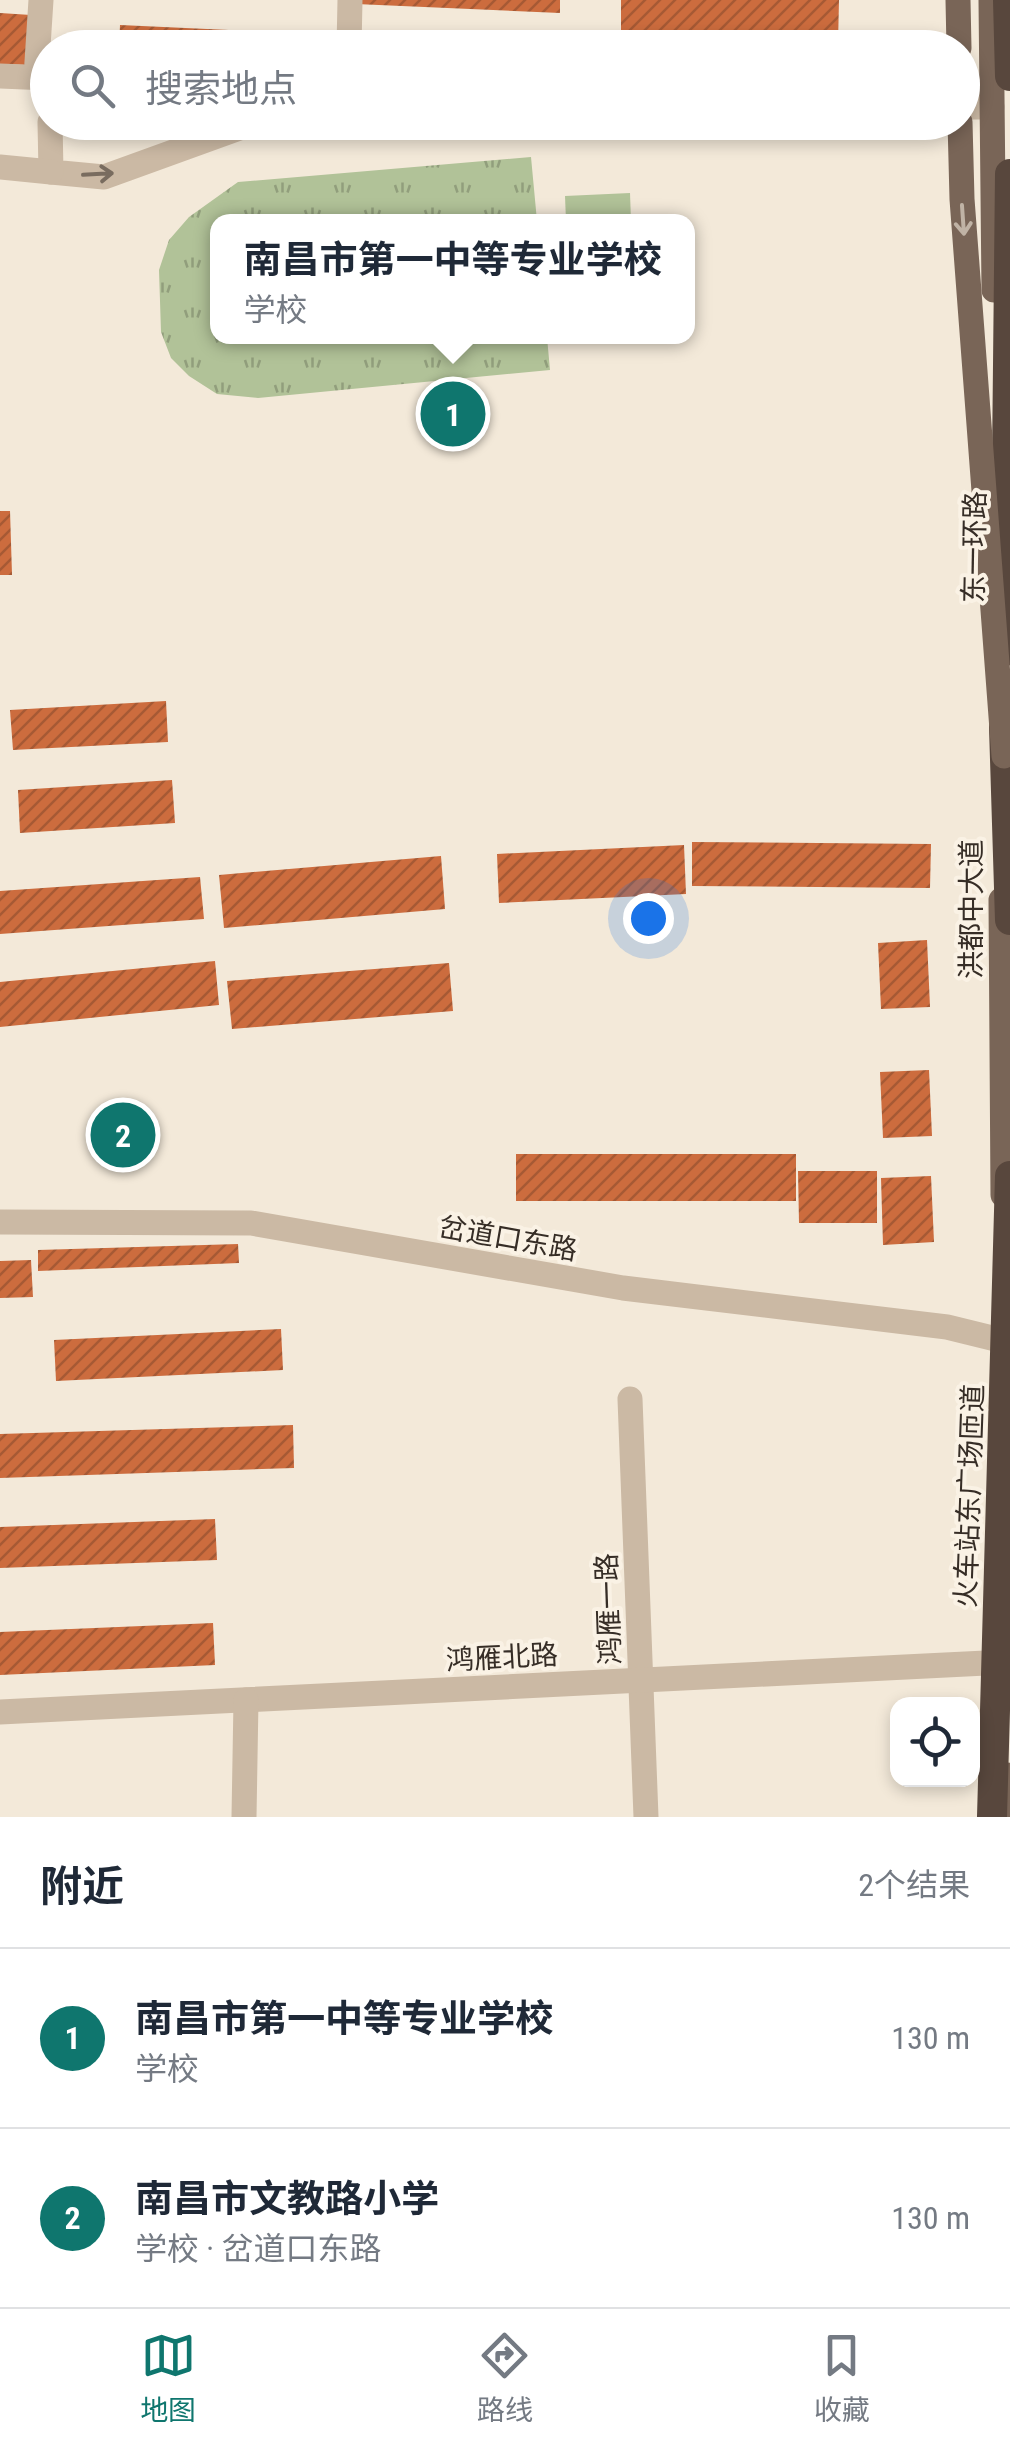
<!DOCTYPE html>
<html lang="zh">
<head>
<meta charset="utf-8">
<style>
	body { margin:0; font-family:"Roboto Condensed","Noto Sans SC",sans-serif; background:#f2f2f3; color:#1f2937 }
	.controls { position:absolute; right:30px; bottom:30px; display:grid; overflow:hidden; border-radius:20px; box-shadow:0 5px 15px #0003 }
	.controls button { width:90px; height:90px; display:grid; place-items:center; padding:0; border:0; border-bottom:2px solid #e0e1e3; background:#fff; color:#1f2937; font:50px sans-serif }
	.you { position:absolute; left:648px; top:918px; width:35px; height:35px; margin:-25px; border:8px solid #fff; border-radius:50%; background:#1a73e8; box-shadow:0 0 0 15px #1a73e833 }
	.badge { display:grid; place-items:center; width:65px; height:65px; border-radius:50%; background:#0f766e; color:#fff; font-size:32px; font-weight:700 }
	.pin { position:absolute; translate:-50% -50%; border:5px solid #fff; box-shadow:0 2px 10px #0006 }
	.popup { position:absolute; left:210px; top:214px; width:485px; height:130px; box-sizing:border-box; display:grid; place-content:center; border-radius:20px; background:#fff; filter:drop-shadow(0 2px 8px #0005); font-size:32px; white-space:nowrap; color:#747a83 }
	.popup b { font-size:38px; color:#1f2937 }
	.popup::after { content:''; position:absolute; left:50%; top:100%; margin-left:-20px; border:20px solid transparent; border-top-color:#fff }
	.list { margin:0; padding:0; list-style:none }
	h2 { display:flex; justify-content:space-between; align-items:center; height:130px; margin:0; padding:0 40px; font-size:42px }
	h2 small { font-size:32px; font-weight:400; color:#747a83 }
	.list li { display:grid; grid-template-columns:65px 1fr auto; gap:30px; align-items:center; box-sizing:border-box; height:180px; padding:0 40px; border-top:2px solid #e0e1e3 }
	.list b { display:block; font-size:38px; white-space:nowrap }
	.list p { margin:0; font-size:32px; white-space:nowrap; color:#747a83 }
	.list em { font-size:32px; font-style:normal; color:#747a83 }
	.icon { flex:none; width:55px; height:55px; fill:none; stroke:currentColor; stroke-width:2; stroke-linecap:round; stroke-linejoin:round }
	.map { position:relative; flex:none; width:1010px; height:1817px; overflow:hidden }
	.search { position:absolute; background:#fff; box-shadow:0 5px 15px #0003; left:30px; right:30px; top:30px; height:110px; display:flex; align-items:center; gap:25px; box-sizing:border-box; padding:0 35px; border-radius:55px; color:#747a83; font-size:38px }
	.sheet { height:490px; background:#fff }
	nav { display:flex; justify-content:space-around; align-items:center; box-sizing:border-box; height:140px; border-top:2px solid #e0e1e3; background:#fff; font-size:28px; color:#747a83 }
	nav a { display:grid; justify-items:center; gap:5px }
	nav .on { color:#0f766e }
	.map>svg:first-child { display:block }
</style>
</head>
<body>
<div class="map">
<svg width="1010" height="1817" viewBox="0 0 1010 1817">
	<defs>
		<pattern id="grass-tufts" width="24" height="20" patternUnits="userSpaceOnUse" patternTransform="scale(2.5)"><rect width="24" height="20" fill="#b1c298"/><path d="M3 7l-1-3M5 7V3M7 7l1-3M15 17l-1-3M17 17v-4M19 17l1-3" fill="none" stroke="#919e7c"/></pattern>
		<pattern id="building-hatch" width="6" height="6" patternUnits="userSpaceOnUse" patternTransform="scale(2.5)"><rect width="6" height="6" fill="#cc6c3e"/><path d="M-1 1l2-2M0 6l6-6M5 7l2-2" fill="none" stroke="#a65934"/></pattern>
	</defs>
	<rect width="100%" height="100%" fill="#f3e9d9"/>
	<polygon fill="url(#grass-tufts)" points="531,157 537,221 218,222 218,336 547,337 550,370 258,398 217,394 189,376 171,358 161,332 159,270 169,240 189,217 238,182"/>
	<polygon fill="#b1c298" points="630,193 631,221 566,221 565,196"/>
	<g fill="url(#building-hatch)">
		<polygon points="356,0 560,0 560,13 356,4"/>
		<polygon points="621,0 839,0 838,44 621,42"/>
		<polygon points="0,13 31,15 28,65 0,64"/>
		<polygon points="120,25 317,34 317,48 119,48"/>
		<polygon points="363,41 423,44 422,48 363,48"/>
		<polygon points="106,122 193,122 193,123 160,135 106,136"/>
		<polygon points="0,511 10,511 12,575 0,575"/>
		<polygon points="166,701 168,742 13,750 10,710"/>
		<polygon points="172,780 175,823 20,833 18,790"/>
		<polygon points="692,842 931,844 930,888 692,886"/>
		<polygon points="684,845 686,894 499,903 497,854"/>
		<polygon points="441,856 445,909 224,928 219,875"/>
		<polygon points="200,877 204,919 0,934 0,891"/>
		<polygon points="927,940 930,1007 881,1009 878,943"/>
		<polygon points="215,961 219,1005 0,1027 0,982"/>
		<polygon points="449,963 453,1011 232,1029 227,981"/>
		<polygon points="929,1070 932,1136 883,1138 880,1072"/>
		<rect x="516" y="1154" width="280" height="47"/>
		<polygon points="798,1171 877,1171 877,1223 799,1223"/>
		<polygon points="931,1176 934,1242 883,1245 881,1178"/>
		<polygon points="238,1244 239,1263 38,1271 38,1250"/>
		<polygon points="31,1260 33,1297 0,1298 0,1261"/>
		<polygon points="281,1329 283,1370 56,1381 54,1340"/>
		<polygon points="293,1425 294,1468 0,1478 0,1434"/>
		<polygon points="215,1519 217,1560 0,1568 0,1527"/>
		<polygon points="213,1623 215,1665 0,1675 0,1632"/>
	</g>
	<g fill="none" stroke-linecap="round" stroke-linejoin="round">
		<g stroke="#cbb9a4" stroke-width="25">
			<polyline points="349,48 350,0"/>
			<polyline points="0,76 48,78"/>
			<polyline points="36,77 41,0"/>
			<polyline points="962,107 992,107"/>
			<polyline points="50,122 51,172 104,177 256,122"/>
			<polyline points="0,167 51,172"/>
			<polyline points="0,1222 251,1223 623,1288 947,1327 1004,1341"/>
			<polyline points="630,1399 646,1817"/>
			<polyline points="0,1712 1006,1662"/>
			<polyline points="244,1817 246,1700"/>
		</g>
		<g stroke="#796557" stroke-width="25">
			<polyline points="958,0 959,48"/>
			<polyline points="991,0 994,290"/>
			<polyline points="1001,900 1003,1195"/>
			<polyline points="1007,1775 1007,1817"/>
		</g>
		<g stroke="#58473d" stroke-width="30">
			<polyline points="1008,0 1010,76"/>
			<polyline points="1005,651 1010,174"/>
			<polyline points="1004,727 1010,920"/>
		</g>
		<polyline stroke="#796557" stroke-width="25" points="960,122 962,199 1004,756"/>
		<polyline stroke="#58473d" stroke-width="30" points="992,1817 1010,1176"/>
	</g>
	<defs><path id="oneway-shaft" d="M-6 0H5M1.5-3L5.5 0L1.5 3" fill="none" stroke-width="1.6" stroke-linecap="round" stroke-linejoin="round" transform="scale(2.5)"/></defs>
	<use stroke="#796c5f" href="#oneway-shaft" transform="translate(98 174) rotate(-3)"/>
	<use stroke="#c0b3a5" href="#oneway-shaft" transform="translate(963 220) rotate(86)"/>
	<g text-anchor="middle" stroke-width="8" stroke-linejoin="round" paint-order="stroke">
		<g font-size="28" fill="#362d26" stroke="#faf2e5">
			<text transform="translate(974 547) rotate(-89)" y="10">东一环路</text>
			<text transform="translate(971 909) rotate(-90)" y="10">洪都中大道</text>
			<text transform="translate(508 1238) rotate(10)" y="10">岔道口东路</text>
			<text transform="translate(969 1496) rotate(-88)" y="10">火车站东广场匝道</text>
			<text transform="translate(608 1609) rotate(-92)" y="10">鸿雁一路</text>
			<text transform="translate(502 1657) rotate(-3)" y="10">鸿雁北路</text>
		</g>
	</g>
</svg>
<div class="controls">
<button><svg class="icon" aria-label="locate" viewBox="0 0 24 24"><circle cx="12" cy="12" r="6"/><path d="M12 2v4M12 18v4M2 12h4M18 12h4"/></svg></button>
</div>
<div class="you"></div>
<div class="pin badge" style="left:453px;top:414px">1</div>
<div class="popup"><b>南昌市第一中等专业学校</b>学校</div>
<div class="pin badge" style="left:123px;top:1135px">2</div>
<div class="search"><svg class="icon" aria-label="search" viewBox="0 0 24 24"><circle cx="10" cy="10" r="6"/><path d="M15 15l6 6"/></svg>搜索地点</div>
</div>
<section class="sheet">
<h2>附近<small>2个结果</small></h2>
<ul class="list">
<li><span class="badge">1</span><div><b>南昌市第一中等专业学校</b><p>学校</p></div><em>130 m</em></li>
<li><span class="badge">2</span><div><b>南昌市文教路小学</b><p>学校 · 岔道口东路</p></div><em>130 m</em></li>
</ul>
</section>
<nav>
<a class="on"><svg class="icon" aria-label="map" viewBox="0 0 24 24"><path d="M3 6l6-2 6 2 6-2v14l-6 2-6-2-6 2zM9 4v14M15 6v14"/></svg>地图</a>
<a><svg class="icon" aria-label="directions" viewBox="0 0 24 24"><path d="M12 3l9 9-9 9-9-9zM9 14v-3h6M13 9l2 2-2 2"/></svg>路线</a>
<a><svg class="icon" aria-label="saved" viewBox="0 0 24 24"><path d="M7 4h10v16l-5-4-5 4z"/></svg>收藏</a>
</nav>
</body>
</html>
